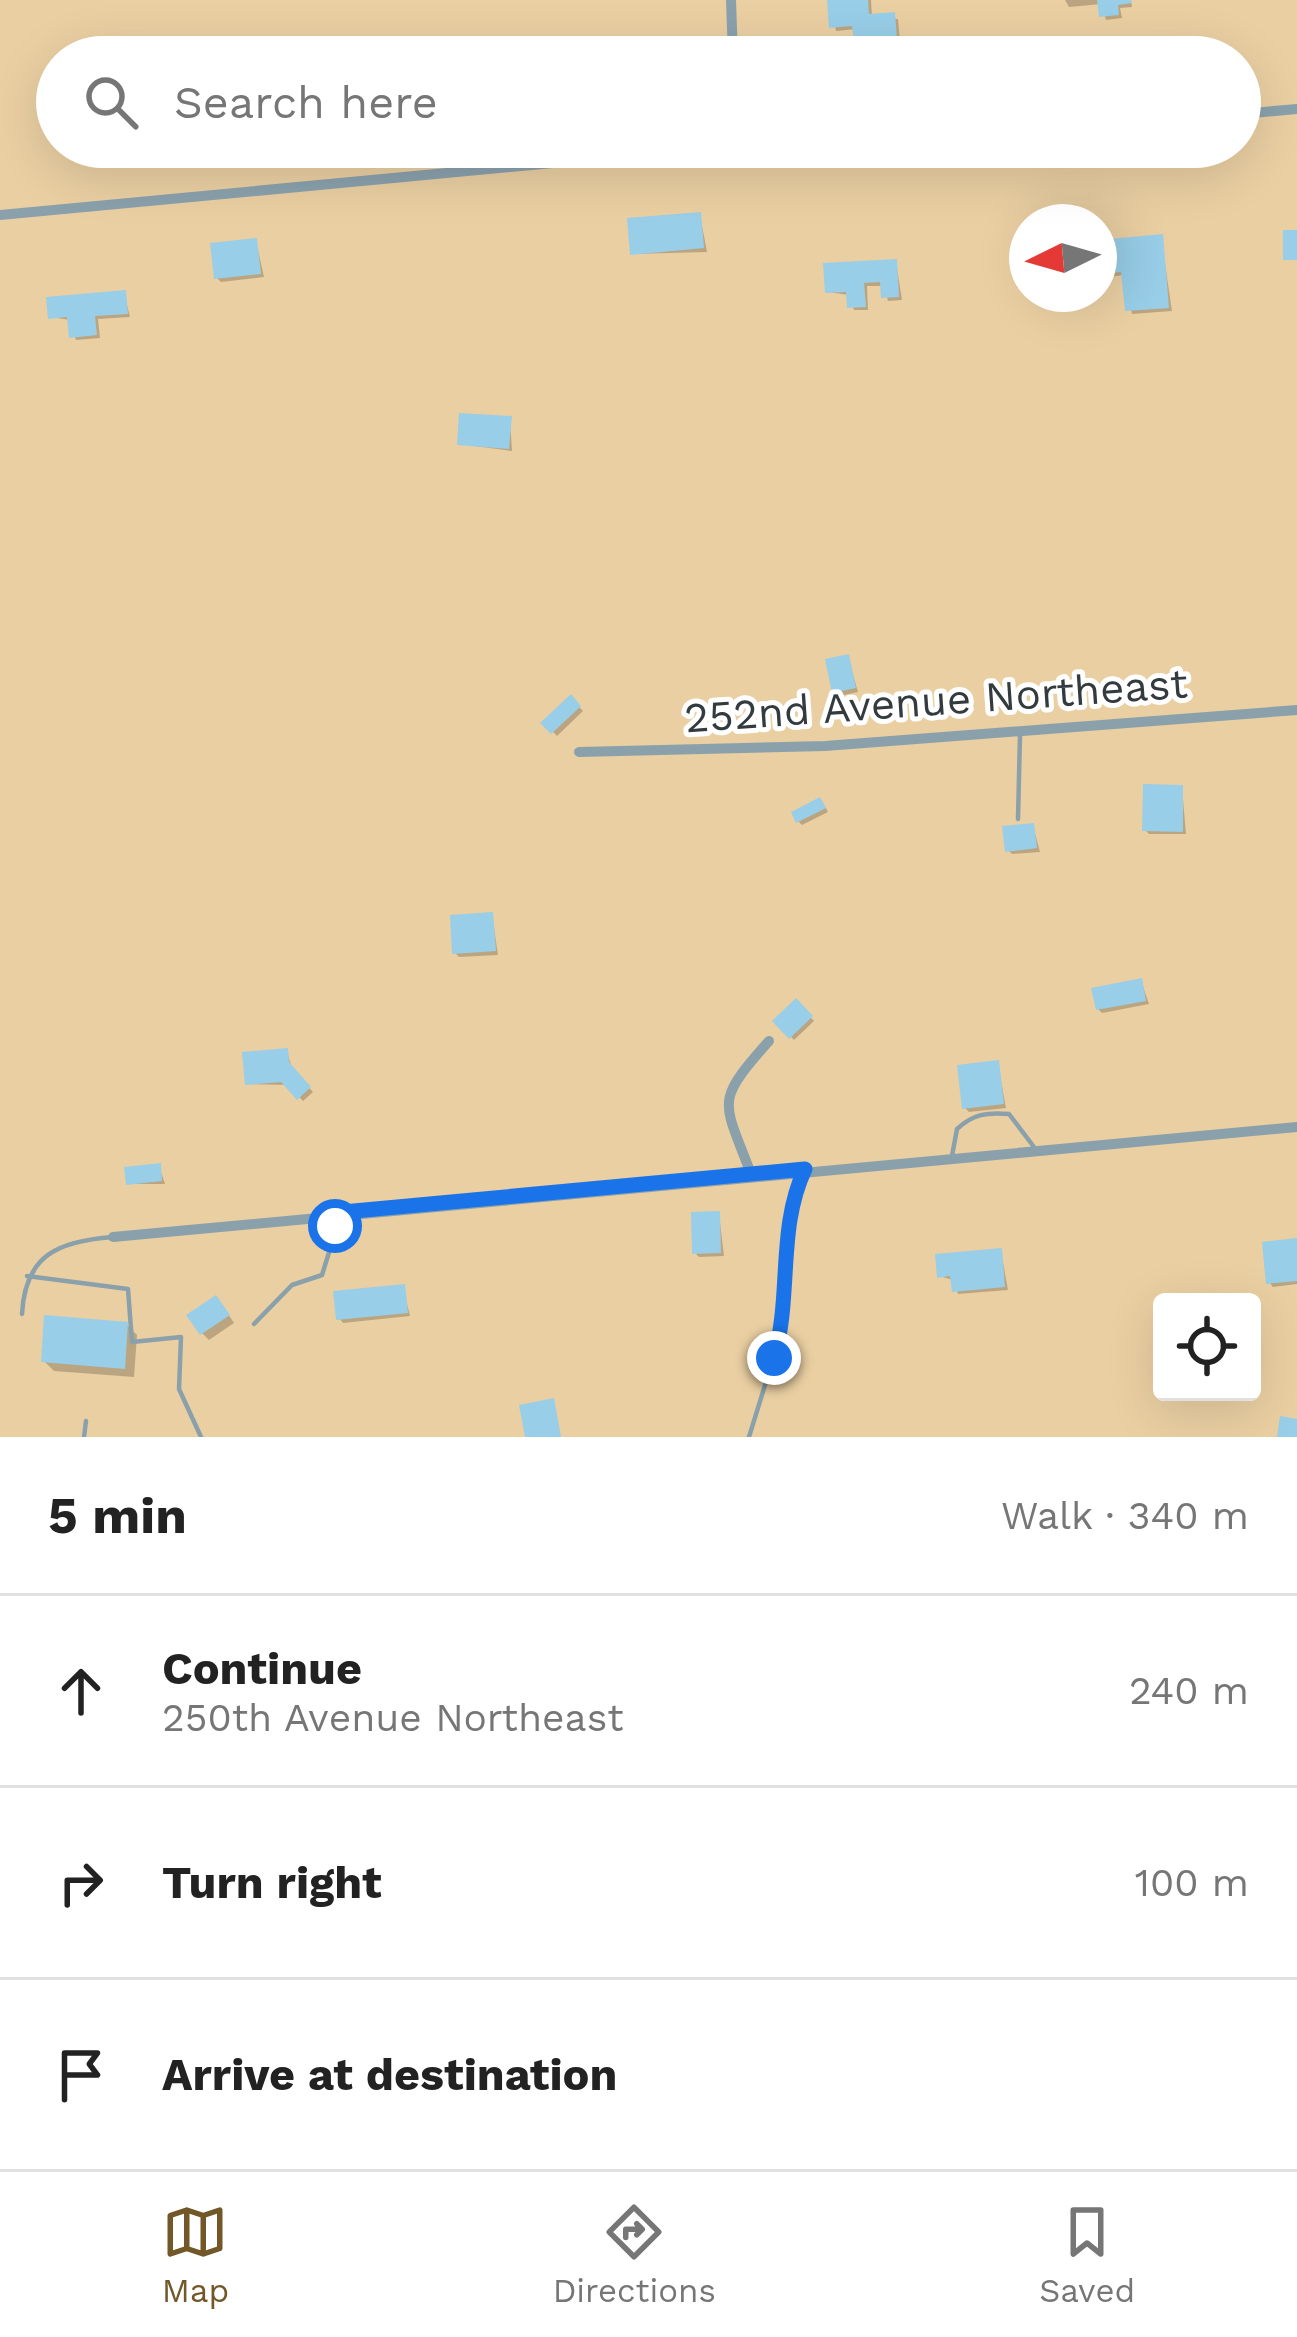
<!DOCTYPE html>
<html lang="en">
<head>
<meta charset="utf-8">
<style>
	body { margin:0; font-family:"Work Sans",sans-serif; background:#f6f6f6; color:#222 }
	.controls { position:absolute; right:36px; bottom:36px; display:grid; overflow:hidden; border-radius:12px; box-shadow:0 12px 48px #0002 }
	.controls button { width:108px; height:108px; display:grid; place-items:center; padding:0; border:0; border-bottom:3px solid #e0e0e0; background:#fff; color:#222; font:60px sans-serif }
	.compass { position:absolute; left:1009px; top:204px; width:108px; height:108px; border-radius:50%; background:#fff; box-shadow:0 12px 48px #0002; rotate:265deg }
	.stop { position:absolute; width:36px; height:36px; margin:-27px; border:9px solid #1a73e8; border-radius:50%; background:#fff }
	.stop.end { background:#1a73e8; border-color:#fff; box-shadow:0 3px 12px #0008 }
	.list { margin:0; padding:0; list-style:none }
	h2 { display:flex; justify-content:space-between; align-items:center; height:156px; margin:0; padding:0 48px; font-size:51px }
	h2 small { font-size:39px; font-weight:400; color:#767676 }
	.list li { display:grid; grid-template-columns:78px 1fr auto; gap:36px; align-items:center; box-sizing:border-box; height:192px; padding:0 48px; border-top:3px solid #e0e0e0 }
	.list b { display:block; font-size:45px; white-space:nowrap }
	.list p { margin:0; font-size:39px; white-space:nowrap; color:#767676 }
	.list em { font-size:39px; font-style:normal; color:#767676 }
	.icon { flex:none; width:66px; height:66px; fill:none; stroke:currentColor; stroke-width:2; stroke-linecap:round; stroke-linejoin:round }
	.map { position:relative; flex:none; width:1297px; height:1437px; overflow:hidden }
	.search { position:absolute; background:#fff; box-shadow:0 12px 48px #0002; left:36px; right:36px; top:36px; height:132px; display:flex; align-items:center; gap:30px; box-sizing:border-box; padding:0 42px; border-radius:66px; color:#767676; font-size:45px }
	.sheet { height:732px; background:#fff }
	nav { display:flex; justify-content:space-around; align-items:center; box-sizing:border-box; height:168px; border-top:3px solid #e0e0e0; background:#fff; font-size:33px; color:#767676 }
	nav a { display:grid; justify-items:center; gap:6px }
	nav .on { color:#725829 }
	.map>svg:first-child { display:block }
</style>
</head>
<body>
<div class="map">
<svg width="1297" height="1437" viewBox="0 0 1297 1437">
	<rect width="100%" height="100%" fill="#e4f5fe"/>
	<path fill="#eacfa2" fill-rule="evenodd" d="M0,0h1297v1437h-1297zM57,57h1183v90h-1183zM1027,222h72v72h-72zM1162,1302h90v90h-90z"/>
	<g fill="#0003">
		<polygon points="830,0 871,0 872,17 898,19 900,42 861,45 856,29 836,31"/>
		<polygon points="1065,0 1131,0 1132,7 1120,8 1122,18 1106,20 1101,4 1069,7"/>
		<polygon points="700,215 707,252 633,254"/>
		<polygon points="1161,237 1172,311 1132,314 1125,275 1099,278 1099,243"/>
		<polygon points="256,241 264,277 221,282 217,278"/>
		<polygon points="896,262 902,300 888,301 884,286 867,286 868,310 854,310 849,295 828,292"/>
		<polygon points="124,293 130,317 98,319 100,338 76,340 70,320 51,317"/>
		<polygon points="510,419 512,451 460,444"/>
		<polygon points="848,657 858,692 839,696 835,692"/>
		<polygon points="571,699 583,711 557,736 544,723"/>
		<polygon points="1182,788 1186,834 1149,834 1145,830"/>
		<polygon points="824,805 828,812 802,825 798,821"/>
		<polygon points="1033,826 1040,852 1012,854 1008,850"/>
		<polygon points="492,915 498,955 459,957 455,953"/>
		<polygon points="1141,981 1149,1004 1102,1013 1098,1009"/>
		<polygon points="796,1002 814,1021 794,1040 776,1021"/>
		<polygon points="287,1051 292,1069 313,1092 303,1101 288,1085 248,1084"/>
		<polygon points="998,1064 1006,1108 969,1112 965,1108"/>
		<polygon points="159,1166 165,1184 129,1184"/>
		<polygon points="719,1214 724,1256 699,1257 695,1253"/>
		<polygon points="1297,1241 1297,1284 1273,1287 1269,1282"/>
		<polygon points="1001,1251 1008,1290 958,1294 953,1280 939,1276"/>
		<polygon points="403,1287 410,1316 343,1323 339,1318"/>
		<polygon points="223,1306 234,1323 209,1340 202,1333"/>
		<polygon points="127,1325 137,1335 134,1377 54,1371 44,1361"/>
	</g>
	<g fill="#98cee8">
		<polygon points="827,0 868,0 869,14 895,12 897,39 854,42 852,26 829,28"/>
		<polygon points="1097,0 1131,0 1132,3 1118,5 1119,15 1099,17"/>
		<polygon points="701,212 704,248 630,255 627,218"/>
		<rect x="1283" y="230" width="14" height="30"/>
		<polygon points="1163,234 1169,308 1125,311 1121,272 1099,274 1099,240"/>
		<polygon points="257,238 261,274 214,279 210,243"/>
		<polygon points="897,259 899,297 881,298 880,282 864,283 866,307 847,308 846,292 825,293 823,263"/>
		<polygon points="126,290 128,314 95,316 97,335 69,338 67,317 48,319 46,297"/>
		<polygon points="459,413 512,416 509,449 457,445"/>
		<polygon points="849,654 856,688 832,693 825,659"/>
		<polygon points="571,694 581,706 551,734 540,723"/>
		<polygon points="1143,784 1183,785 1183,832 1142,831"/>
		<polygon points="820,797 826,808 796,823 791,812"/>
		<polygon points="1034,823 1037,848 1005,852 1002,826"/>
		<polygon points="493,912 496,951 452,954 450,915"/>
		<polygon points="1142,978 1146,1001 1096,1010 1091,988"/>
		<polygon points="796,998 813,1016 789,1039 772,1021"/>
		<polygon points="288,1048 289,1062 311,1087 297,1100 281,1082 245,1085 242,1052"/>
		<polygon points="999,1060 1004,1104 962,1109 957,1065"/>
		<polygon points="161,1163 162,1181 126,1185 124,1167"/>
		<polygon points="720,1211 721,1253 692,1254 691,1212"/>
		<polygon points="1297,1238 1297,1281 1266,1284 1262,1242"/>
		<polygon points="1002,1248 1005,1287 952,1292 950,1276 937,1278 935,1254"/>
		<polygon points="405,1284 408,1313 336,1320 333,1291"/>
		<polygon points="216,1295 230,1315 200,1335 186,1315"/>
		<polygon points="44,1315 128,1322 125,1369 41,1362"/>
		<polygon points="554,1398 561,1437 525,1437 519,1405"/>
		<polygon points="1280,1416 1297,1419 1297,1437 1277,1437"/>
	</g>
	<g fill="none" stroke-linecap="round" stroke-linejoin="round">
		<g stroke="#8aa1ac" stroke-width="4.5">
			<polyline points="1018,819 1020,735"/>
			<path d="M952,1156l5,-27c16,-15 30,-17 52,-15l25,33"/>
			<polyline points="27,1276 128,1289 132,1342 181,1337 179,1389 201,1437"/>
			<path d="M22,1314c3,-59 36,-73 91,-77"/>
			<polyline points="254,1324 292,1285 322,1275 340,1217"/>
			<polyline points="84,1437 86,1421"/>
			<polyline points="749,1437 786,1317 787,1226 802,1175"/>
		</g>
		<g stroke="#8aa1ac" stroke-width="10">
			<polyline points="731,0 733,57"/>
			<polyline points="1240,114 1297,109"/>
			<polyline points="736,147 746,156 882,147"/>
			<polyline points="0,215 723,147"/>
			<polyline points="579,752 825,746 1297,710"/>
			<path d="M751,1174c-28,-75 -37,-71 18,-133"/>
			<polyline points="113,1237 1297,1127"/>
		</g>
	</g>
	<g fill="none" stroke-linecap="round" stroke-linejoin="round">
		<path stroke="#1a73e8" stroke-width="15" d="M335,1226l8,-14 462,-43c-28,59 -13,127 -31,189"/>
	</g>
	<g text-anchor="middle" stroke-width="10" stroke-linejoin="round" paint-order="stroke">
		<g font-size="42" fill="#343b3e" stroke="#fff">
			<text transform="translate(936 700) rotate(-4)" y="15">252nd Avenue Northeast</text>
		</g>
	</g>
</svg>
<div class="controls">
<button><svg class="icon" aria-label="locate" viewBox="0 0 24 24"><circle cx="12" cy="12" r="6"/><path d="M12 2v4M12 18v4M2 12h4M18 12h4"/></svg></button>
</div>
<svg class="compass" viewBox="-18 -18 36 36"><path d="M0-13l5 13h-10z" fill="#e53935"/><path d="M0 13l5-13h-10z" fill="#767676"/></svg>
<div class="stop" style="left:335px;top:1226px"></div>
<div class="stop end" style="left:774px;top:1358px"></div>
<div class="search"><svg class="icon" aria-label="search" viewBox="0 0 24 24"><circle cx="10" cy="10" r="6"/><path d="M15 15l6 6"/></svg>Search here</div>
</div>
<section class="sheet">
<h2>5 min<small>Walk · 340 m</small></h2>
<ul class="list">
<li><svg class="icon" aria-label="ahead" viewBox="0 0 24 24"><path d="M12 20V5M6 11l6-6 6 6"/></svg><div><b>Continue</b><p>250th Avenue Northeast</p></div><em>240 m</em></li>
<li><svg class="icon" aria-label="right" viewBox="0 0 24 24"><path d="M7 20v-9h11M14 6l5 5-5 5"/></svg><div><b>Turn right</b></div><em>100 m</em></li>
<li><svg class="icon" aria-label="arrive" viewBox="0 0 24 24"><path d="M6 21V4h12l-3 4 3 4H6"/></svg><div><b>Arrive at destination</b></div></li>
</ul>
</section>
<nav>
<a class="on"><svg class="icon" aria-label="map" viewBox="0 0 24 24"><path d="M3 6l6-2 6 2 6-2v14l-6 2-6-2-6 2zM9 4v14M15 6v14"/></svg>Map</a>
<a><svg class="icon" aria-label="directions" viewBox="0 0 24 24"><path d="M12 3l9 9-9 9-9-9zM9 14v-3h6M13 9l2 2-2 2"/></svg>Directions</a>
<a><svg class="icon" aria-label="saved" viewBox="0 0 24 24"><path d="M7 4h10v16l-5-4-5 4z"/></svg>Saved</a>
</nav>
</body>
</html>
